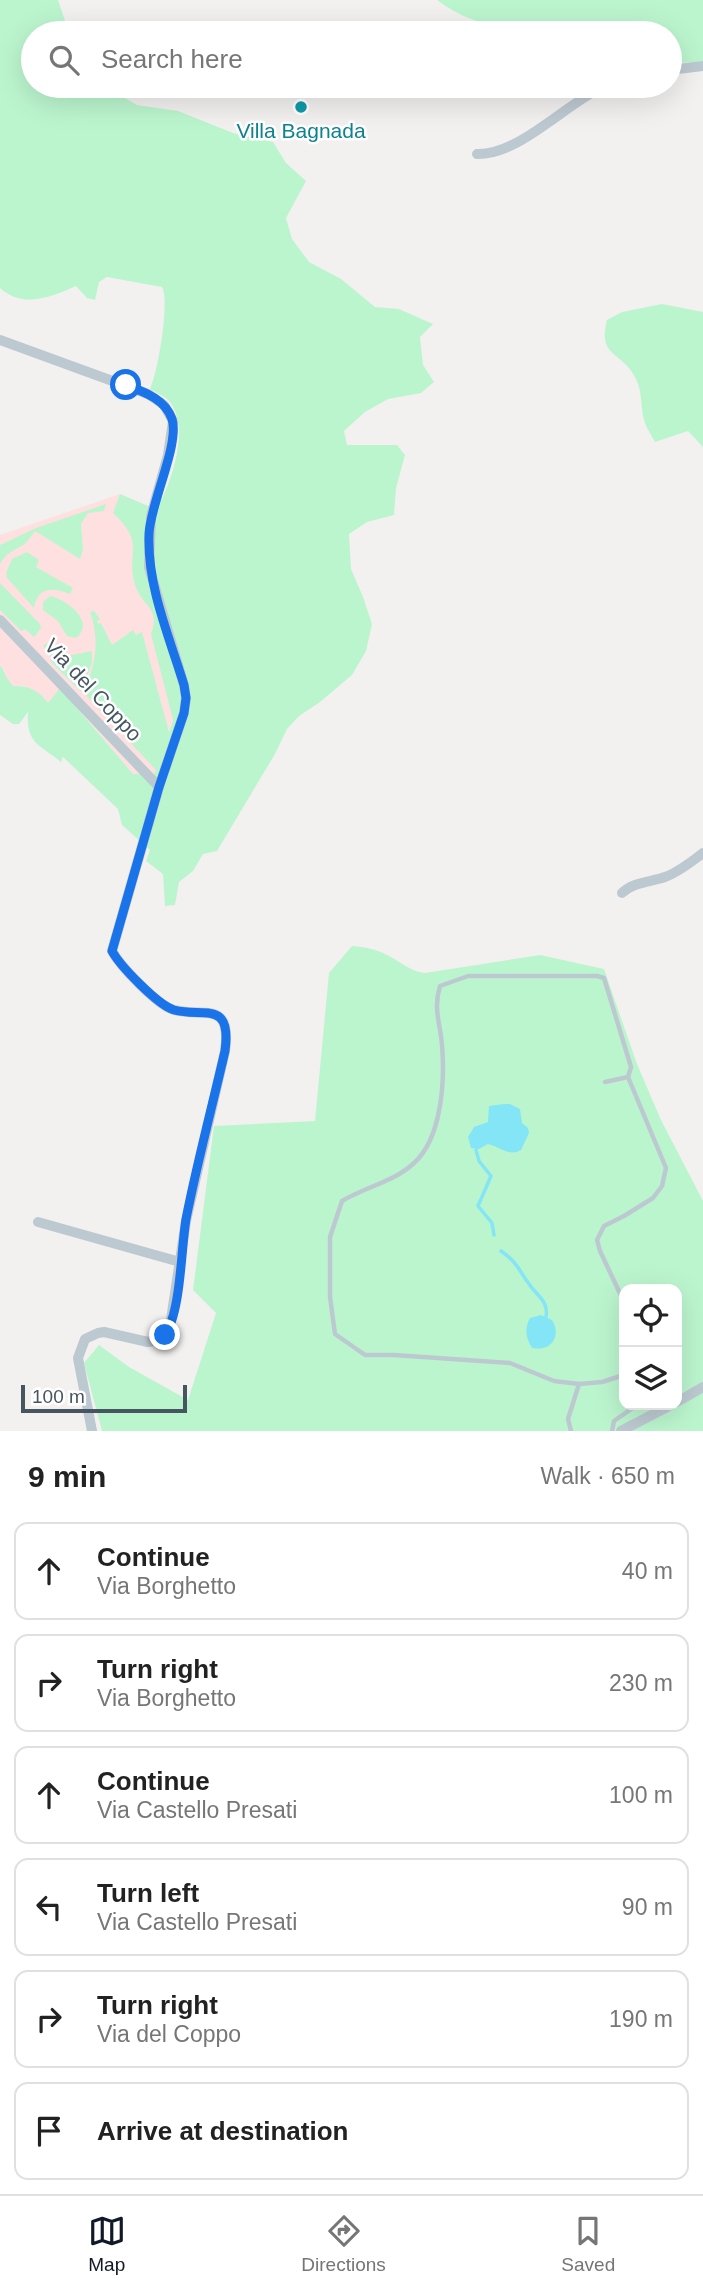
<!DOCTYPE html>
<html lang="en">
<head>
<meta charset="utf-8">
<style>
	body { margin:0; font-family:Helvetica,sans-serif; background:#f6f6f6; color:#222 }
	.controls { position:absolute; right:21px; bottom:21px; display:grid; overflow:hidden; border-radius:14px; box-shadow:0 7px 28px #0002 }
	.controls button { width:63px; height:63px; display:grid; place-items:center; padding:0; border:0; border-bottom:2px solid #e0e0e0; background:#fff; color:#222; font:35px sans-serif }
	.scale { position:absolute; left:21px; bottom:18px; width:166px; box-sizing:border-box; padding-left:7px; border:4px solid #465660; border-top:0; font-size:19px; line-height:24px; white-space:nowrap; color:#465660; -webkit-text-stroke:5px #fff; paint-order:stroke }
	.stop { position:absolute; width:21px; height:21px; margin:-16px; border:5px solid #1a73e8; border-radius:50%; background:#fff }
	.stop.end { background:#1a73e8; border-color:#fff; box-shadow:0 2px 7px #0008 }
	.list { margin:0; padding:0; list-style:none }
	h2 { display:flex; justify-content:space-between; align-items:center; height:91px; margin:0; padding:0 28px; font-size:30px }
	h2 small { font-size:23px; font-weight:400; color:#767676 }
	.list li { display:grid; grid-template-columns:46px 1fr auto; gap:21px; align-items:center; box-sizing:border-box; height:98px; margin:0 14px 14px; padding:0 14px; border:2px solid #e0e0e0; border-radius:14px }
	.list b { display:block; font-size:26px; white-space:nowrap }
	.list p { margin:0; font-size:23px; white-space:nowrap; color:#767676 }
	.list em { font-size:23px; font-style:normal; color:#767676 }
	.icon { flex:none; width:38px; height:38px; fill:none; stroke:currentColor; stroke-width:2; stroke-linecap:round; stroke-linejoin:round }
	.map { position:relative; flex:none; width:703px; height:1431px; overflow:hidden }
	.search { position:absolute; background:#fff; box-shadow:0 7px 28px #0002; left:21px; right:21px; top:21px; height:77px; display:flex; align-items:center; gap:18px; box-sizing:border-box; padding:0 24px; border-radius:38px; color:#767676; font-size:26px }
	.sheet { height:763px; background:#fff }
	nav { display:flex; justify-content:space-around; align-items:center; box-sizing:border-box; height:98px; border-top:2px solid #e0e0e0; background:#fff; font-size:19px; color:#767676 }
	nav a { display:grid; justify-items:center; gap:4px }
	nav .on { color:#111827 }
	.map>svg:first-child { display:block }
</style>
</head>
<body>
<div class="map">
<svg width="703" height="1431" viewBox="0 0 703 1431">
	<rect width="100%" height="100%" fill="#f3f0f0"/>
	<polygon fill="#fee0e0" points="120,494 148,506 177,705 155,774 133,774 65,693 55,694 48,704 25,686 13,686 7,678 3,667 0,667 0,535"/>
	<g fill="#bbf5ce" fill-rule="evenodd">
		<path d="M0,0h58l11,33h-36v53h54l29,7 21,12 41,6 55,22 40,9 13,21 20,18 -20,37 6,21 17,23 32,17 34,28 24,2 34,15 -13,13 3,28 11,17 -13,11 -33,6 -23,13 -21,19 3,14h50l8,10 -9,33 -2,27 -27,7 -18,12 2,35 12,28 9,27 -6,27 -14,24 -32,27 -21,14 -12,13 -12,25 -58,97 -14,3 -10,17 -14,11 -4,23 -10,1 -2,-32 -17,-13 4,-11 -28,-25 -4,-16 -55,-52 -2,5c-22,-18 -35,-18 -33,-50l-9,12h-6l-13,-9v-48h2l5,11 6,8c15,-1 27,5 35,17l12,-15 73,86h21l2,-4 -73,-78c13,-25 17,-53 7,-80l4,-1 6,8 -3,2 1,3 3,-1 11,22 21,-15 3,5 6,-3 27,100 4,-12 -22,-86c10,-27 -9,-27 -16,-49 -10,-34 12,-40 -22,-72l7,-19 28,12 12,-3c13,-26 30,-77 9,-102 -4,-5 -13,-8 -19,-12 8,-17 20,-88 12,-102l-55,-10 -8,5 -4,18 -8,-2 -11,-12c-25,11 -53,23 -76,2z"/>
		<path d="M437,0h266v62l-33,1v-30c-71,0 -175,13 -233,-33z"/>
		<path d="M662,304l41,8v135l-15,-16 -33,11c-3,-6 -8,-13 -10,-19 -5,-15 -2,-29 -9,-44 -13,-28 -39,-21 -29,-59l15,-8z"/>
		<path d="M106,504l-2,7 -16,2 -7,11 2,26 -3,9 -45,-28c-4,5 -7,11 -12,14 -10,6 -17,8 -23,19v-19l36,-17z"/>
		<path d="M27,552l12,8 -3,7 37,21 -3,6c-18,-7 -32,-7 -36,14l-27,-30 -1,-5 6,-14z"/>
		<polygon points="0,583 40,624 41,628 34,637 25,629 21,631 0,610"/>
		<path d="M50,596c16,3 47,26 26,42l-9,-2 -9,-15 -15,-11v-8z"/>
		<polygon points="47,643 57,658 92,651 92,663 81,692 50,661 53,657 43,646"/>
		<path d="M352,946c13,1 24,3 35,9 13,6 22,16 38,18l115,-18 64,14 33,95 24,56 42,81v230h-601l-18,-68 15,-18 30,22 59,33 28,-87 -23,-23 21,-164 101,-5 14,-148zM624,1289h53v116h-53z"/>
	</g>
	<g fill="#83e5f6">
		<path d="M504,1104h6l10,5 2,14 6,5 1,5 -8,17c-12,7 -20,-3 -33,-6l-9,5 -8,-1 -3,-11 6,-10 14,-5 1,-16z"/>
		<path d="M541,1315l11,5c10,16 -1,32 -20,28 -6,-10 -8,-19 -2,-30z"/>
	</g>
	<g fill="none" stroke-linecap="round" stroke-linejoin="round">
		<g stroke="#83e5f6" stroke-width="3.5">
			<polyline points="476,1150 479,1161 491,1176 478,1206 492,1223 494,1235"/>
			<path d="M501,1251c17,12 17,18 28,33 8,12 20,17 17,33"/>
		</g>
		<g stroke="#bdc9d1" stroke-width="4.5">
			<polyline points="605,1082 628,1077 666,1168 662,1186 653,1198 624,1216 604,1226 597,1240 600,1251 624,1302"/>
			<path d="M579,1384l-25,-3 -44,-18 -116,-8h-29l-30,-21 -5,-37v-60l12,-36c23,-14 52,-19 72,-38 28,-25 31,-83 28,-118 -2,-23 -9,-36 -2,-59l28,-10h129l7,2 27,89 -3,10"/>
			<polyline points="571,1431 568,1419 579,1384 602,1382 624,1375"/>
			<polyline points="612,1431 614,1421 637,1405"/>
		</g>
		<g stroke="#bdc9d1" stroke-width="10">
			<polyline points="670,70 703,66"/>
			<path d="M477,154c43,1 90,-52 128,-68"/>
			<path d="M0,340l148,54 16,11 9,16 -5,34 -17,61 -2,51 35,118 2,13 -2,15 -25,74 -47,164c9,16 41,49 57,57 28,13 64,-13 56,43l-39,170 -16,105c-4,10 -11,15 -22,16l-44,-10 -6,1 -13,6 -7,19 14,73"/>
			<polyline points="0,620 159,787"/>
			<path d="M622,893c11,-11 29,-11 43,-16 14,-5 26,-15 38,-24"/>
			<polyline points="38,1222 180,1262"/>
			<polyline points="677,1402 703,1387"/>
			<polyline points="621,1431 671,1405"/>
		</g>
	</g>
	<g fill="none" stroke-linecap="round" stroke-linejoin="round">
		<path stroke="#1a73e8" stroke-width="9" d="M126,385c18,7 39,14 46,34 8,25 -22,85 -23,115 -2,52 20,102 35,151l2,13 -2,15 -25,74 -47,164c8,15 46,54 62,59 29,8 58,-11 51,41 -13,56 -28,112 -39,168 -5,30 -5,93 -21,116"/>
	</g>
	<circle fill="#0f9aa8" stroke="#fff" stroke-width="2.5" cx="301" cy="107" r="7"/>
	<g text-anchor="middle" stroke-width="5" stroke-linejoin="round" paint-order="stroke">
		<g font-size="21" fill="#0d838f" stroke="#fff">
			<text x="301" y="138">Villa Bagnada</text>
		</g>
		<g font-size="21" fill="#465660" stroke="#fff">
			<text transform="translate(93 690) rotate(47)" y="7">Via del Coppo</text>
		</g>
	</g>
</svg>
<div class="controls">
<button><svg class="icon" aria-label="locate" viewBox="0 0 24 24"><circle cx="12" cy="12" r="6"/><path d="M12 2v4M12 18v4M2 12h4M18 12h4"/></svg></button>
<button><svg class="icon" aria-label="layers" viewBox="0 0 24 24"><path d="M12 4l9 5-9 5-9-5zM3 14l9 5 9-5"/></svg></button>
</div>
<div class="scale">100 m</div>
<div class="stop" style="left:126px;top:385px"></div>
<div class="stop end" style="left:165px;top:1335px"></div>
<div class="search"><svg class="icon" aria-label="search" viewBox="0 0 24 24"><circle cx="10" cy="10" r="6"/><path d="M15 15l6 6"/></svg>Search here</div>
</div>
<section class="sheet">
<h2>9 min<small>Walk · 650 m</small></h2>
<ul class="list">
<li><svg class="icon" aria-label="ahead" viewBox="0 0 24 24"><path d="M12 20V5M6 11l6-6 6 6"/></svg><div><b>Continue</b><p>Via Borghetto</p></div><em>40 m</em></li>
<li><svg class="icon" aria-label="right" viewBox="0 0 24 24"><path d="M7 20v-9h11M14 6l5 5-5 5"/></svg><div><b>Turn right</b><p>Via Borghetto</p></div><em>230 m</em></li>
<li><svg class="icon" aria-label="ahead" viewBox="0 0 24 24"><path d="M12 20V5M6 11l6-6 6 6"/></svg><div><b>Continue</b><p>Via Castello Presati</p></div><em>100 m</em></li>
<li><svg class="icon" aria-label="left" viewBox="0 0 24 24"><path d="M17 20v-9H6M10 6l-5 5 5 5"/></svg><div><b>Turn left</b><p>Via Castello Presati</p></div><em>90 m</em></li>
<li><svg class="icon" aria-label="right" viewBox="0 0 24 24"><path d="M7 20v-9h11M14 6l5 5-5 5"/></svg><div><b>Turn right</b><p>Via del Coppo</p></div><em>190 m</em></li>
<li><svg class="icon" aria-label="arrive" viewBox="0 0 24 24"><path d="M6 21V4h12l-3 4 3 4H6"/></svg><div><b>Arrive at destination</b></div></li>
</ul>
</section>
<nav>
<a class="on"><svg class="icon" aria-label="map" viewBox="0 0 24 24"><path d="M3 6l6-2 6 2 6-2v14l-6 2-6-2-6 2zM9 4v14M15 6v14"/></svg>Map</a>
<a><svg class="icon" aria-label="directions" viewBox="0 0 24 24"><path d="M12 3l9 9-9 9-9-9zM9 14v-3h6M13 9l2 2-2 2"/></svg>Directions</a>
<a><svg class="icon" aria-label="saved" viewBox="0 0 24 24"><path d="M7 4h10v16l-5-4-5 4z"/></svg>Saved</a>
</nav>
</body>
</html>
